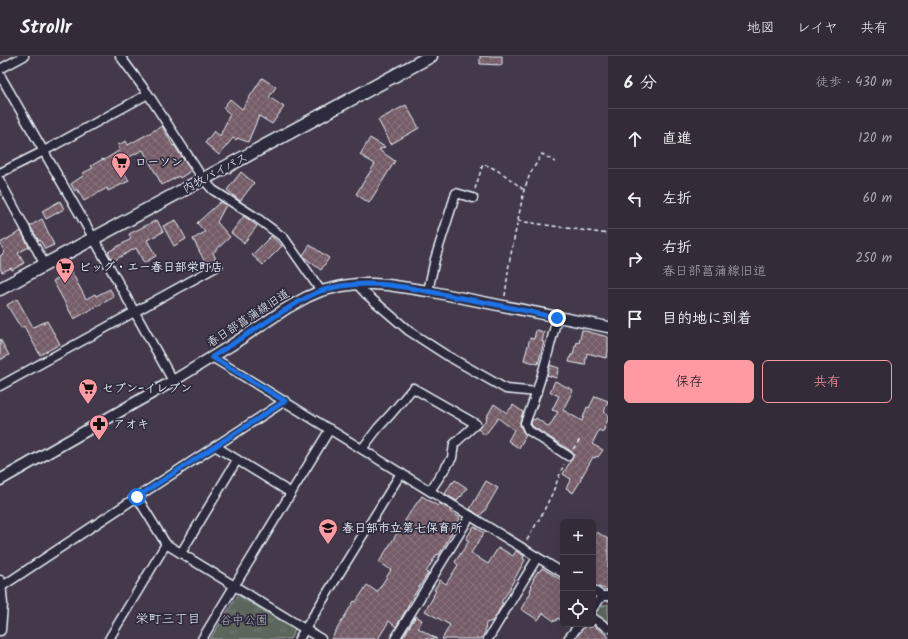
<!DOCTYPE html>
<html lang="ja">
<head>
<meta charset="utf-8">
<style>
	body { margin:0; font-family:Kalam,"Klee One",sans-serif; background:#3e3743; color:#f1f3f6 }
	.controls { position:absolute; right:12px; bottom:12px; display:grid; overflow:hidden; border-radius:6px; box-shadow:0 4px 16px #0002 }
	.controls button { width:36px; height:36px; display:grid; place-items:center; padding:0; border:0; border-bottom:1px solid #4e4753; background:#332b38; color:#f1f3f6; font:20px sans-serif }
	.stop { position:absolute; width:12px; height:12px; margin:-9px; border:3px solid #1a73e8; border-radius:50%; background:#fff }
	.stop.end { background:#1a73e8; border-color:#fff; box-shadow:0 1px 4px #0008 }
	.list { margin:0; padding:0; list-style:none }
	h2 { display:flex; justify-content:space-between; align-items:center; height:52px; margin:0; padding:0 16px; font-size:17px }
	h2 small { font-size:13px; font-weight:400; color:#a9a7ae }
	.list li { display:grid; grid-template-columns:26px 1fr auto; gap:12px; align-items:center; box-sizing:border-box; height:60px; padding:0 16px; border-top:1px solid #4e4753 }
	.list b { display:block; font-size:15px; white-space:nowrap }
	.list p { margin:0; font-size:13px; white-space:nowrap; color:#a9a7ae }
	.list em { font-size:13px; font-style:normal; color:#a9a7ae }
	.actions { display:flex; gap:8px; padding:12px 16px }
	.actions a { flex:1; padding:9px 0; border:1px solid #ff9aa2; border-radius:6px; text-align:center; font-size:14px; color:#ff9aa2 }
	.actions .main { background:#ff9aa2; color:#111 }
	.icon { flex:none; width:22px; height:22px; fill:none; stroke:currentColor; stroke-width:2; stroke-linecap:round; stroke-linejoin:round }
	.map { position:relative; flex:none; width:608px; height:583px; overflow:hidden }
	header { display:flex; align-items:center; gap:24px; box-sizing:border-box; height:56px; padding:0 20px; background:#332b38; border-bottom:1px solid #4e4753 }
	header strong { font-size:19px }
	nav { display:flex; gap:22px; margin-inline-start:auto; font-size:14px }
	main { display:flex }
	aside { flex:1; background:#332b38 }
	.map>svg:first-child { display:block }
</style>
</head>
<body>
<header>
<strong>Strollr</strong>
<nav><a>地図</a><a>レイヤ</a><a>共有</a></nav>
</header>
<main>
<div class="map">
<svg width="608" height="583" viewBox="0 0 608 583">
	<defs>
		<pattern id="park-tufts" width="24" height="20" patternUnits="userSpaceOnUse"><rect width="24" height="20" fill="#5b665b"/><path d="M3 7l-1-3M5 7V3M7 7l1-3M15 17l-1-3M17 17v-4M19 17l1-3" fill="none" stroke="#737c73"/></pattern>
		<pattern id="building-cross-hatch" width="8" height="8" patternUnits="userSpaceOnUse"><rect width="8" height="8" fill="#755d68"/><path d="M0 0l8 8M0 8l8-8" fill="none" stroke="#89757e"/></pattern>
	</defs>
	<rect width="100%" height="100%" fill="#44394a"/>
	<filter id="ink" filterUnits="userSpaceOnUse"><feTurbulence type="fractalNoise" baseFrequency=".025" numOctaves="2"/><feDisplacementMap in="SourceGraphic" scale="8" xChannelSelector="R" yChannelSelector="G"/><feConvolveMatrix kernelMatrix="1 2 1 2 8 2 1 2 1" color-interpolation-filters="sRGB"/></filter>
	<g filter="url(#ink)">
		<g fill="url(#park-tufts)" stroke="#a2acaa">
			<polygon points="238,539 295,574 290,583 210,583"/>
			<polygon points="608,548 608,566 596,559 597,552"/>
		</g>
		<g fill="url(#building-cross-hatch)" stroke="#e8f1f8">
			<polygon points="480,0 502,0 502,9 480,8"/>
			<polygon points="262,22 276,31 269,41 284,51 272,68 259,60 248,86 237,82 236,84 233,82 219,99 205,87 214,75 220,80 230,58 223,52 230,43 242,53"/>
			<polygon points="406,49 419,72 391,88 378,64"/>
			<polygon points="162,70 173,90 174,89 191,115 180,122 179,120 162,129 143,94 119,106 129,125 108,135 107,132 84,145 77,133 75,135 71,128 84,119 83,117 93,112 91,110 103,103 104,104 120,94 118,89 126,85 128,89"/>
			<polygon points="370,82 385,91 379,94 395,105 369,147 356,138 375,108 360,99"/>
			<polygon points="241,116 254,127 240,145 227,134"/>
			<polygon points="60,145 64,153 46,163 42,155"/>
			<polygon points="220,146 226,149 217,166 230,181 213,197 216,203 206,208 193,183 205,176 197,167"/>
			<polygon points="244,160 257,170 244,187 231,177"/>
			<polygon points="42,163 54,189 45,193 40,184 39,185 30,170"/>
			<polygon points="157,164 163,176 147,184 156,200 144,207 136,192 113,205 108,196 131,183 129,178"/>
			<polygon points="176,164 186,183 174,190 163,170"/>
			<polygon points="21,175 29,191 18,197 24,207 12,214 11,212 2,216 0,212 0,200 5,197 0,187"/>
			<polygon points="271,180 282,190 263,209 252,199"/>
			<polygon points="310,189 329,202 321,214 305,202 303,199"/>
			<polygon points="71,215 86,243 95,238 96,240 110,233 114,241 74,263 53,225"/>
			<polygon points="17,243 33,271 47,265 60,288 40,299 24,270 21,272 7,249"/>
			<polygon points="536,274 544,276 542,286 544,286 538,308 524,304 530,282 534,283"/>
			<polygon points="582,274 608,281 608,296 606,302 587,297 585,309 569,306 571,299 573,299 575,290 576,290 577,286 579,287"/>
			<polygon points="0,283 9,299 0,304"/>
			<polygon points="550,309 559,312 556,322 547,319"/>
			<polygon points="555,325 573,334 563,354 582,365 587,351 589,352 595,340 608,345 604,356 608,358 608,363 603,376 599,374 592,388 603,394 598,401 596,400 595,402 593,401 580,424 581,424 573,437 566,432 571,423 563,418 574,399 571,395 532,370 531,367 533,363 535,364 536,362 549,371 558,356 552,354 559,340 550,336"/>
			<polygon points="494,348 507,357 513,349 523,356 520,365 520,369 523,376 526,379 519,392 508,385 514,374 498,362 485,379 478,373 487,363 486,362"/>
			<polygon points="455,424 467,432 461,441 460,440 457,445 445,438 452,426 453,427"/>
			<polygon points="486,425 498,432 484,456 483,456 480,460 470,453"/>
			<polygon points="422,440 438,450 439,447 451,454 450,456 460,462 439,499 437,498 426,516 428,517 408,549 409,549 406,554 396,571 389,565 378,583 331,583 354,545 356,546 367,529 377,536 391,514 379,506 411,455"/>
			<polygon points="474,470 484,477 471,497 488,508 498,492 500,493 500,492 513,500 516,495 524,500 523,503 525,504 510,531 511,531 501,546 503,547 493,565 486,567 485,576 481,583 442,583 450,569 425,555 434,540 433,540 436,535 434,534 440,524 446,528 458,509 455,506 469,485 466,483"/>
			<polygon points="597,476 608,483 608,534 593,529 593,482"/>
			<polygon points="542,512 563,525 563,566 558,562 556,565 554,565 543,557 538,564 521,553 531,536 530,535 532,530 531,529 534,523 533,523 538,515 539,516"/>
			<polygon points="416,560 422,564 418,572 437,583 402,583"/>
			<polygon points="585,568 591,572 593,569 608,580 608,583 575,583 584,571"/>
		</g>
		<g fill="none" stroke-linecap="round" stroke-linejoin="round">
			<defs>
				<g id="minor">
					<polyline points="120,0 148,38 203,123 213,134 257,162 284,182 321,235"/>
					<polyline points="0,13 24,0"/>
					<polyline points="0,19 94,183 173,325"/>
					<polyline points="0,117 44,95 148,38"/>
					<polyline points="0,125 45,209"/>
					<polyline points="357,228 366,238 409,275 446,299 506,333 537,336"/>
					<polyline points="428,235 435,203 456,137 473,142"/>
					<path d="M557,262c-9,36 -18,71 -32,105l3,7 40,26"/>
					<polyline points="212,301 563,517"/>
					<polyline points="0,330 218,210"/>
					<polyline points="215,390 291,437"/>
					<polyline points="362,393 378,372 391,358 413,332 476,368 454,388 452,402 430,435"/>
					<polyline points="137,441 166,488 321,583"/>
					<polyline points="181,497 237,404"/>
					<polyline points="1,531 137,441 285,345"/>
					<polyline points="593,534 602,540 608,540"/>
					<polyline points="593,552 602,540"/>
					<polyline points="593,562 608,572"/>
					<polyline points="109,583 166,488"/>
					<polyline points="202,583 330,373"/>
					<polyline points="299,583 401,417"/>
					<polyline points="395,583 470,460"/>
					<polyline points="488,583 537,502"/>
					<polyline points="568,583 580,568"/>
				</g>
				<g id="tertiary">
					<polyline points="0,424 173,325 230,290 287,252 307,241 321,235 342,230 357,228 373,228 388,229 428,235 608,271"/>
					<polyline points="0,525 2,549 0,574"/>
				</g>
				<polyline id="primary" points="0,233 431,0"/>
			</defs>
			<use href="#minor" stroke="#e8f1f8" stroke-width="11"/>
			<use href="#tertiary" stroke="#e8f1f8" stroke-width="13"/>
			<use href="#primary" stroke="#e8f1f8" stroke-width="15"/>
			<g stroke="#e8f1f8" stroke-width="1.5" stroke-dasharray="4 3" stroke-linecap="butt">
				<path d="M475,133l8,-25c16,5 28,16 41,26"/>
				<polyline points="518,165 608,178"/>
				<polyline points="505,240 509,208 524,134 530,118 542,98 555,106"/>
				<polyline points="573,393 581,382"/>
				<polyline points="527,484 541,460 552,438 564,408"/>
			</g>
			<use href="#minor" stroke="#2f2a3d" stroke-width="8"/>
			<use href="#tertiary" stroke="#2f2a3d" stroke-width="10"/>
			<use href="#primary" stroke="#2f2a3d" stroke-width="12"/>
		</g>
	</g>
	<g fill="none" stroke-linecap="round" stroke-linejoin="round" filter="url(#ink)">
		<path stroke="#1a73e8" stroke-width="5" d="M137,441l148,-96 -73,-44c19,-12 37,-24 56,-36 17,-11 34,-23 53,-30 43,-15 91,-3 135,6 34,6 67,13 101,21"/>
	</g>
	<defs>
		<symbol id="supermarket-pin" viewBox="-11 -11 22 30"><path d="M0 17L-7.5 6A9.5 9.5 0 1 1 7.5 6Z" fill="#ff9aa2" stroke="#2f2a3d"/><path d="M-6-5.5h2.5l.6 2H6L4.5 2H-2.5L-4.4-4H-6ZM-1.5 3.2a1.3 1.3 0 1 0 .1 0ZM3 3.2a1.3 1.3 0 1 0 .1 0Z" fill="#111"/></symbol>
		<symbol id="pharmacy-pin" viewBox="-11 -11 22 30"><path d="M0 17L-7.5 6A9.5 9.5 0 1 1 7.5 6Z" fill="#ff9aa2" stroke="#2f2a3d"/><path d="M-2-6h4v4h4v4h-4v4h-4v-4h-4v-4h4Z" fill="#111"/></symbol>
		<symbol id="school-pin" viewBox="-11 -11 22 30"><path d="M0 17L-7.5 6A9.5 9.5 0 1 1 7.5 6Z" fill="#ff9aa2" stroke="#2f2a3d"/><path d="M0-5L7-2L0 1L-7-2ZM-4 1L0 2.5L4 1V4Q0 6-4 4Z" fill="#111"/></symbol>
	</defs>
	<g fill-rule="evenodd">
		<use href="#supermarket-pin" x="110" y="95" width="22" height="30"/>
		<use href="#supermarket-pin" x="54" y="200" width="22" height="30"/>
		<use href="#supermarket-pin" x="77" y="321" width="22" height="30"/>
		<use href="#pharmacy-pin" x="88" y="357" width="22" height="30"/>
		<use href="#school-pin" x="317" y="461" width="22" height="30"/>
	</g>
	<g text-anchor="middle" stroke-width="3.5" stroke-linejoin="round" paint-order="stroke">
		<g font-size="12" font-weight="bold" fill="#e8f1f8" stroke="#2f2a3d" text-anchor="start">
			<text x="135" y="110">ローソン</text>
			<text x="79" y="215">ビッグ・エー春日部栄町店</text>
			<text x="102" y="336">セブン-イレブン</text>
			<text x="113" y="372">アオキ</text>
			<text x="342" y="476">春日部市立第七保育所</text>
		</g>
		<g font-size="12" fill="#e8f1f8" stroke="#2f2a3d">
			<text transform="translate(215 117) rotate(-28)" y="4">内牧バイパス</text>
			<text transform="translate(248 262) rotate(-33)" y="4">春日部菖蒲線旧道</text>
		</g>
		<g font-size="12" fill="#b0b9b9" stroke="#2f2a3d">
			<text x="244" y="568">谷中公園</text>
		</g>
		<g font-size="13" fill="#e8f1f8" stroke="#2f2a3d">
			<text x="168" y="567">栄町三丁目</text>
		</g>
	</g>
</svg>
<div class="controls">
<button>+</button>
<button>−</button>
<button><svg class="icon" aria-label="locate" viewBox="0 0 24 24"><circle cx="12" cy="12" r="6"/><path d="M12 2v4M12 18v4M2 12h4M18 12h4"/></svg></button>
</div>
<div class="stop" style="left:137px;top:441px"></div>
<div class="stop end" style="left:557px;top:262px"></div>
</div>
<aside>
<h2>6 分<small>徒歩 · 430 m</small></h2>
<ul class="list">
<li><svg class="icon" aria-label="ahead" viewBox="0 0 24 24"><path d="M12 20V5M6 11l6-6 6 6"/></svg><div><b>直進</b></div><em>120 m</em></li>
<li><svg class="icon" aria-label="left" viewBox="0 0 24 24"><path d="M17 20v-9H6M10 6l-5 5 5 5"/></svg><div><b>左折</b></div><em>60 m</em></li>
<li><svg class="icon" aria-label="right" viewBox="0 0 24 24"><path d="M7 20v-9h11M14 6l5 5-5 5"/></svg><div><b>右折</b><p>春日部菖蒲線旧道</p></div><em>250 m</em></li>
<li><svg class="icon" aria-label="arrive" viewBox="0 0 24 24"><path d="M6 21V4h12l-3 4 3 4H6"/></svg><div><b>目的地に到着</b></div></li>
</ul>
<div class="actions"><a class="main">保存</a><a>共有</a></div>
</aside>
</main>
</body>
</html>
